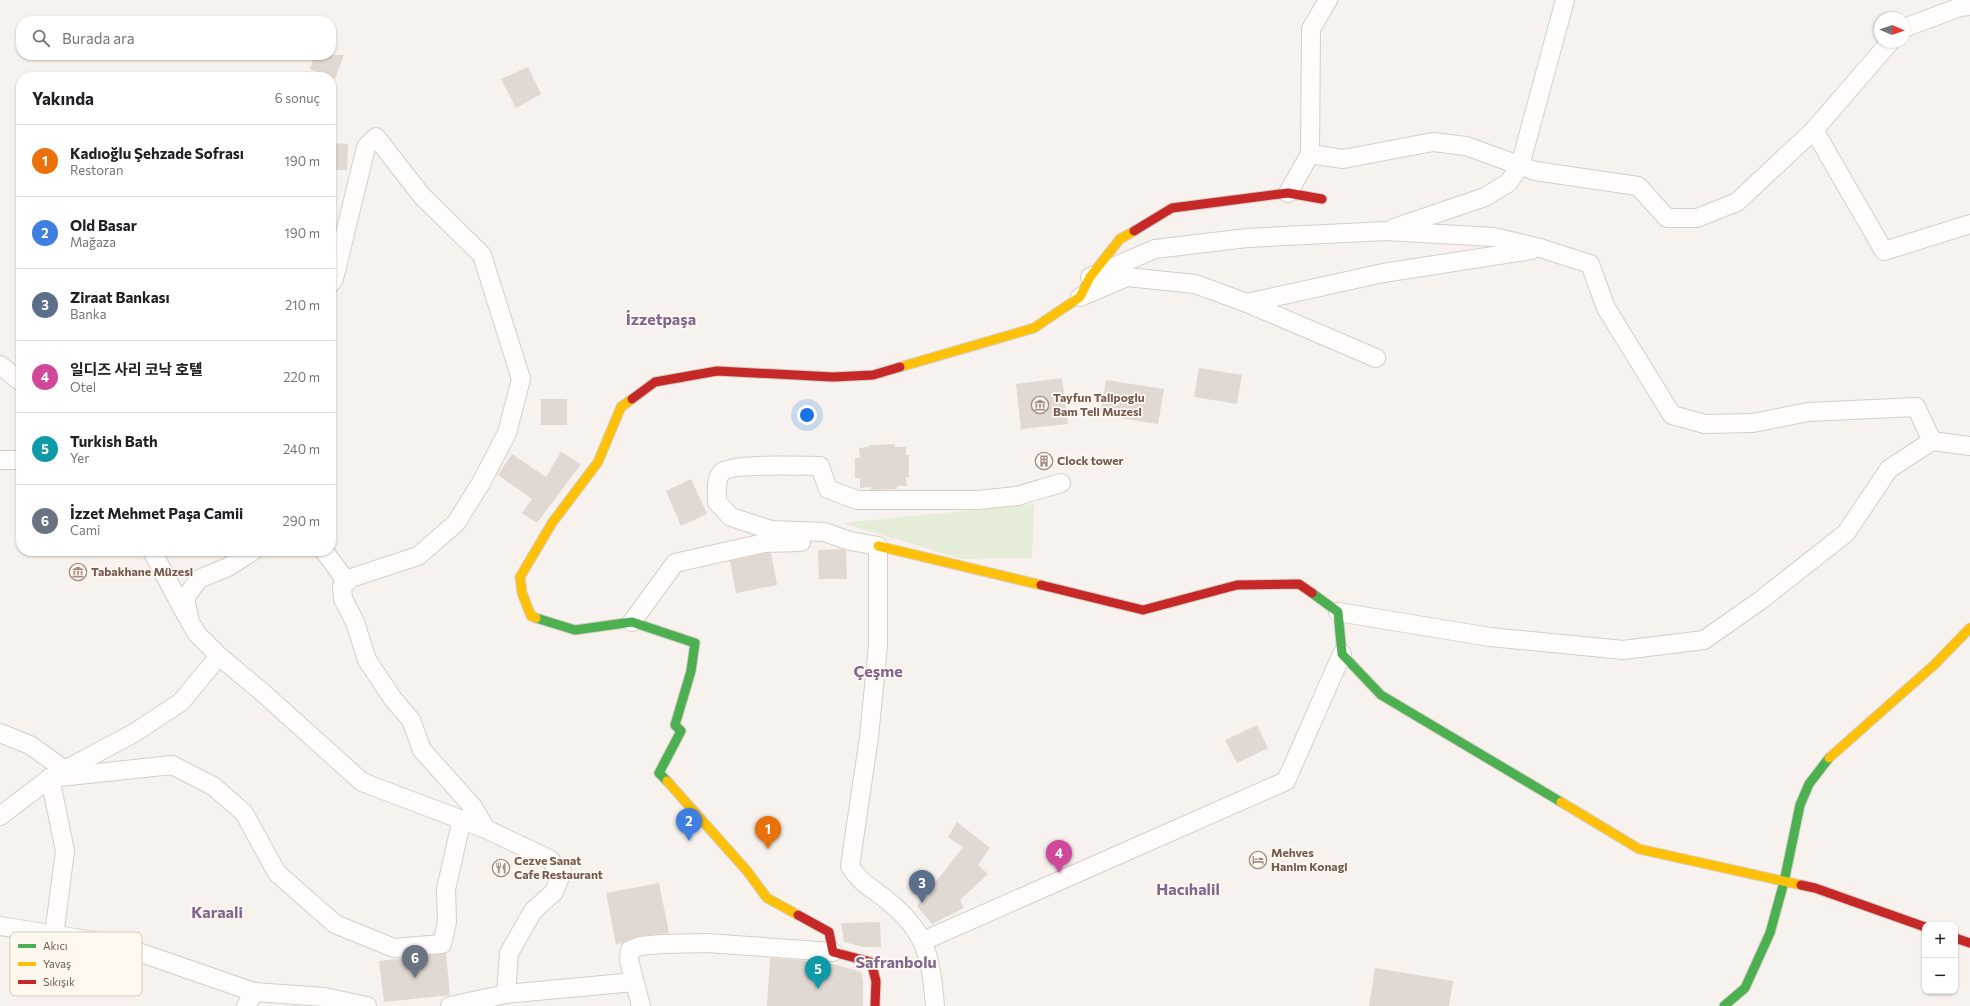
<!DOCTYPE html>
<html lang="tr">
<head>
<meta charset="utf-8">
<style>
	body { margin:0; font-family:Commissioner,"Noto Sans KR",sans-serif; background:#f6f6f6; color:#202124 }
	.controls { position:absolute; right:12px; bottom:12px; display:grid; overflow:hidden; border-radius:8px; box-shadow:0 1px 3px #0004 }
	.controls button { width:36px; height:36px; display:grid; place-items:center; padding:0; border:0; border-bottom:1px solid #e0e0e0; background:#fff; color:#202124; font:20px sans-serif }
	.compass { position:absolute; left:1874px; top:12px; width:36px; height:36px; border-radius:50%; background:#fff; box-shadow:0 1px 3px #0004; rotate:92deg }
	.you { position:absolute; left:807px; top:415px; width:14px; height:14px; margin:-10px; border:3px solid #fff; border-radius:50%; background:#1a73e8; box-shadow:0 0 0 6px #1a73e833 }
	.badge { display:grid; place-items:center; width:26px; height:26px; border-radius:50%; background:#a28f86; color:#fff; font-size:13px; font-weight:700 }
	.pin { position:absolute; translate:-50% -33px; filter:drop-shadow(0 1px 2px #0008) }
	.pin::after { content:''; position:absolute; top:21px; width:14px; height:12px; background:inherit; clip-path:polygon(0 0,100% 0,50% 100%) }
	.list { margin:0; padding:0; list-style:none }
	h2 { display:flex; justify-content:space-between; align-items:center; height:52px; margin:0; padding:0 16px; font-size:17px }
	h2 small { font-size:13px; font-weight:400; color:#757577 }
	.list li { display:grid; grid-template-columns:26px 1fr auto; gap:12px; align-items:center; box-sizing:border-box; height:72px; padding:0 16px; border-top:1px solid #e0e0e0 }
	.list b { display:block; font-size:15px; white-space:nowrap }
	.list p { margin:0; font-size:13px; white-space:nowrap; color:#757577 }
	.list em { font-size:13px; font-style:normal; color:#757577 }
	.icon { flex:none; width:22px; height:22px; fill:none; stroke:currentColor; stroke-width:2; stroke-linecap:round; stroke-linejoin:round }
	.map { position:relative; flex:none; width:1970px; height:1006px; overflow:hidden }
	.search { position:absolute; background:#fff; box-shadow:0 1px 3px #0004; left:16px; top:16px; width:320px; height:44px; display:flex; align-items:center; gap:10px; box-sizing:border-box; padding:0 14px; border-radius:16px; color:#757577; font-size:15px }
	.panel { position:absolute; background:#fff; box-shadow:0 1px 3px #0004; left:16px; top:72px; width:320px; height:484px; border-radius:16px }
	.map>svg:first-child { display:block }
</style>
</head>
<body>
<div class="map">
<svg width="1970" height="1006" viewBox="0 0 1970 1006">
	<rect width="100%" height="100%" fill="#f7f2ed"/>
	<polygon fill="#e5ecd8" points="1034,504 1032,558 962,559 843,523"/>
	<g fill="#e1d8d2">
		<polygon points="315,55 344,55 335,79 310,69"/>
		<polygon points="528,67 541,94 516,108 501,79"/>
		<polygon points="331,143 348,144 347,170 331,170"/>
		<polygon points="1199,368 1242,375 1237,404 1194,397"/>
		<polygon points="1062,378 1068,424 1021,429 1016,384"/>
		<polygon points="1106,380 1164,389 1158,424 1100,415"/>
		<rect x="541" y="399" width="26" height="26"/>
		<polygon points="895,444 895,447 906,447 906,455 909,455 909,477 906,477 907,486 897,486 897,489 871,490 871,487 860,488 860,478 855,478 855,458 860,458 859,448 869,447 869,445"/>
		<polygon points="561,452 581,464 537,523 522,513 532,499 498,475 512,454 546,477"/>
		<polygon points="1038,454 1051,455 1050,468 1037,467"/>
		<polygon points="691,479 707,514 681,526 666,491"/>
		<polygon points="842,549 846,551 847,579 819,579 818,550"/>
		<polygon points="765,553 771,553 777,585 736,593 730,561"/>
		<polygon points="1257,725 1268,748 1237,763 1225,740"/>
		<polygon points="957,822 990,848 978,865 988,874 960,900 964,908 932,924 917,906 963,847 948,837"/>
		<polygon points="659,883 669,933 639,936 616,945 606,893"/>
		<polygon points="880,922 881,947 864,947 844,942 841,923"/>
		<polygon points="446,953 450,995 384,1002 379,961"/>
		<polygon points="770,958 826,962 861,972 863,982 863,1006 767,1006"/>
		<polygon points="1375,968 1453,981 1449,1006 1369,1006"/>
	</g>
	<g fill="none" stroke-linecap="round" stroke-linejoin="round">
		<defs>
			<g id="street">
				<polyline points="1904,28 1960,7 1970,6"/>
				<polyline points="1814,130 1884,251 1970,224"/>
				<polyline points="1310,154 1343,159 1433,142 1466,146 1535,171 1638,186 1667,218 1697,218 1737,202 1814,130 1890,42"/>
				<polyline points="1288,193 1310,154 1311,29 1328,0"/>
				<polyline points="1394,228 1485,197 1508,183 1520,166 1565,0"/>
				<polyline points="1090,277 1155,249 1247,238 1386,231 1494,237 1540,248 1590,264 1606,308 1672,415 1705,424 1753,423 1808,412 1916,407 1932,441"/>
				<polyline points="331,283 334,279 366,147 376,137 422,196 482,255 521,379 507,433 481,483 456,523 418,556 351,578 342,586 343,599 355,622 367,660 393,699 411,720 422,750 473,807 486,829"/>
				<polyline points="1080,297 1127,277 1195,284 1247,303 1376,358"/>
				<polyline points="1247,303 1383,273 1531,250"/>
				<polyline points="0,365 21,382"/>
				<polyline points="0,460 21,460"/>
				<polyline points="152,551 186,615"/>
				<polyline points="253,551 228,567 199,579 185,598 190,622 197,634 219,656 262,692 362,782 486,829 549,859 562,872 554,892 533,911 509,953 506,994"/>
				<polyline points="324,551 347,582"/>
				<polyline points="1338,612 1490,637 1623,650 1704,640 1761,600 1846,533 1889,469 1932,441 1970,446"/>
				<polyline points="632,622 675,563 764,543 801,542"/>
				<polyline points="0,733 30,745 65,770"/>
				<polyline points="50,778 172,765 213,786 244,813 277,873 335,924 394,948 442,944 447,922 446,889 462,819"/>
				<polyline points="50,778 65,851 54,935"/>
				<polyline points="0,816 50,778 134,733 181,702 219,656"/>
				<polyline points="0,926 118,945 254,992 324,997 367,1006"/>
				<polyline points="923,941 1286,781 1342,654"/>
				<polyline points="246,1006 254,992"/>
				<polyline points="450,1006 506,994 634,982"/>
				<polyline points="641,1006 629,960 630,950 640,946 662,944 707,943 833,952"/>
				<path d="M935,1006c-4,-47 -8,-74 -47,-105 -16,-14 -27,-16 -38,-35l19,-129 9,-92v-99l-28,-5 -26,-9 -53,-2 -40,-13 -14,-15c0,-10 -2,-23 5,-30 10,-9 81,-6 98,-6l8,23 29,11h121l39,-4 44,-13"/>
			</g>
			<g id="fast">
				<polyline points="1312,593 1338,612 1342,654 1381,695 1561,802"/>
				<polyline points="536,618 575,630 632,622 695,643 691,671 675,725 681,731 659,773 667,781"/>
				<polyline points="1724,1006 1745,988 1770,933 1784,882 1800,805 1809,784 1829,758"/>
			</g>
			<g id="slow">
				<polyline points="900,367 1034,328 1080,297 1090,277 1120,239 1134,231"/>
				<polyline points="878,546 1041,585"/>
				<polyline points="536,618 531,616 522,593 520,577 552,523 598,462 621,407 632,399"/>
				<polyline points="1829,758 1934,665 1970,628"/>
				<polyline points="667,781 747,871 767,898 798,915"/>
				<polyline points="1561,802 1639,849 1801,885"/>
			</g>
			<g id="jam">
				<polyline points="1134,231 1172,208 1288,193 1322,199"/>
				<polyline points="632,399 655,382 717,371 833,377 873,375 900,367"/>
				<polyline points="1041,585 1143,610 1237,585 1299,584 1312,593"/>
				<polyline points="1801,885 1815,888 1925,927"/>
				<polyline points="798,915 829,932 833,952 871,962 876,981 875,1006"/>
				<polyline points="1955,938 1970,943"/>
			</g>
		</defs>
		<use href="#street" stroke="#d4cec8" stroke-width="20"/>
		<use href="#fast" stroke="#d5cec8" stroke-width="11"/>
		<use href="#slow" stroke="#d5cec8" stroke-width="11"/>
		<use href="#jam" stroke="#d5cec8" stroke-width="11"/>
		<use href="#street" stroke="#fefdfc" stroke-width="18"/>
		<use href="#fast" stroke="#4caf50" stroke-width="9"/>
		<use href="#slow" stroke="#ffc107" stroke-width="9"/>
		<use href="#jam" stroke="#c62828" stroke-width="9"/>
	</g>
	<defs>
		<symbol id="museum-ring" viewBox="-11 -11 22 22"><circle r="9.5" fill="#fef8ef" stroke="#a28f86" stroke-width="1.5"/><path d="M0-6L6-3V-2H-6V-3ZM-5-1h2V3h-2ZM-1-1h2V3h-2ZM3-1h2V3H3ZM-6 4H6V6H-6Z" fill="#a28f86"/></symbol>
		<symbol id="building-ring" viewBox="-11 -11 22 22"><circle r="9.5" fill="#fef8ef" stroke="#a28f86" stroke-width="1.5"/><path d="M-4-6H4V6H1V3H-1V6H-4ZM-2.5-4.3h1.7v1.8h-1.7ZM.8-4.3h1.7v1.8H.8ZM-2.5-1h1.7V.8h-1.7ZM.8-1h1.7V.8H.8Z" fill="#a28f86"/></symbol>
		<symbol id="hotel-ring" viewBox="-11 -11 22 22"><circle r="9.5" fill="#fef8ef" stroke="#a28f86" stroke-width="1.5"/><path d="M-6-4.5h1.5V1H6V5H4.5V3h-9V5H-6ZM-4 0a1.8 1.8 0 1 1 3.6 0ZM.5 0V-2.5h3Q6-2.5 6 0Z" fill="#a28f86"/></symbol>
		<symbol id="restaurant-ring" viewBox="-11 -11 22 22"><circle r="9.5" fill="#fef8ef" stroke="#a28f86" stroke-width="1.5"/><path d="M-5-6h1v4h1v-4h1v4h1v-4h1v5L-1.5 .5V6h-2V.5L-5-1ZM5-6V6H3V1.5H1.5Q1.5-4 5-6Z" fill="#a28f86"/></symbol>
	</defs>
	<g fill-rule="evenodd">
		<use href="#museum-ring" x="1030" y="395" width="20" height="20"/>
		<use href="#building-ring" x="1034" y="451" width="20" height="20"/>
		<use href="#museum-ring" x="68" y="562" width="20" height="20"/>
		<use href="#hotel-ring" x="1248" y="850" width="20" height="20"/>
		<use href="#restaurant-ring" x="491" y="858" width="20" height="20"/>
	</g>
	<g text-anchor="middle" stroke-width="3.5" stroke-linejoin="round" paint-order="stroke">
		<g font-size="12" font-weight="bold" fill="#745a4e" stroke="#fef8ef" text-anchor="start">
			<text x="1053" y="402">Tayfun Talipoglu<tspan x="1053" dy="14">Bam Teli Muzesi</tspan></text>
			<text x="1057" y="465">Clock tower</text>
			<text x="91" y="576">Tabakhane Müzesi</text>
			<text x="1271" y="857">Mehves<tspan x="1271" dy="14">Hanim Konagi</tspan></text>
			<text x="514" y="865">Cezve Sanat<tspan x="514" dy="14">Cafe Restaurant</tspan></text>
		</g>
		<g font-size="16" font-weight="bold" fill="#806690" stroke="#fef8ef">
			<text x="661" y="325">İzzetpaşa</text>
			<text x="878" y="677">Çeşme</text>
			<text x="1188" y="895">Hacıhalil</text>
			<text x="217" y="918">Karaali</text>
			<text x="896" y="968">Safranbolu</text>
		</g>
	</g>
	<rect x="10" y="932" width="132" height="64" rx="6" fill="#fef8ef" stroke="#d5c9bf" stroke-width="1"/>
	<rect x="18" y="944" width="18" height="4" fill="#4caf50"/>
	<rect x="18" y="962" width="18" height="4" fill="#ffc107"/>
	<rect x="18" y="980" width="18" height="4" fill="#c62828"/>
	<g font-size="11" fill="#745a4e">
		<text x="43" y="950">Akıcı</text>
		<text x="43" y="968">Yavaş</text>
		<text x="43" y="986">Sıkışık</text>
	</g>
</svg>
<div class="controls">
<button>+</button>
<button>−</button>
</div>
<svg class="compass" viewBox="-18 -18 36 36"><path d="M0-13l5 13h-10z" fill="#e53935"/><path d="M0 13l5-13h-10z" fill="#757577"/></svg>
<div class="you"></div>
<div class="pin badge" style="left:768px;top:849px;background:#e8710a">1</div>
<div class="pin badge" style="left:689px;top:841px;background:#3f7fe0">2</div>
<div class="pin badge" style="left:922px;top:903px;background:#5c6f8a">3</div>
<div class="pin badge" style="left:1059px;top:873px;background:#d1479c">4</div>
<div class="pin badge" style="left:818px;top:989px;background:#0f9aa8">5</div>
<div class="pin badge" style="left:415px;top:978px;background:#6b7280">6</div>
<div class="search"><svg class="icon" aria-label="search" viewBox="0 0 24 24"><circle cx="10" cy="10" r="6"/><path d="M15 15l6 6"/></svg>Burada ara</div>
<section class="panel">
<h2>Yakında<small>6 sonuç</small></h2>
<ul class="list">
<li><span class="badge" style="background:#e8710a">1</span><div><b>Kadıoğlu Şehzade Sofrası</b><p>Restoran</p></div><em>190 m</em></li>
<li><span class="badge" style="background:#3f7fe0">2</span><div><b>Old Basar</b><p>Mağaza</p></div><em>190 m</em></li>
<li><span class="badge" style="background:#5c6f8a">3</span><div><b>Ziraat Bankası</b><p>Banka</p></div><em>210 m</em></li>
<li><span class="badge" style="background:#d1479c">4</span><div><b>일디즈 사리 코낙 호텔</b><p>Otel</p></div><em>220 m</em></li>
<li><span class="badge" style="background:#0f9aa8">5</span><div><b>Turkish Bath</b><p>Yer</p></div><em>240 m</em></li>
<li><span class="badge" style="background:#6b7280">6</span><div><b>İzzet Mehmet Paşa Camii</b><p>Cami</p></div><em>290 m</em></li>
</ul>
</section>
</div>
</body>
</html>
